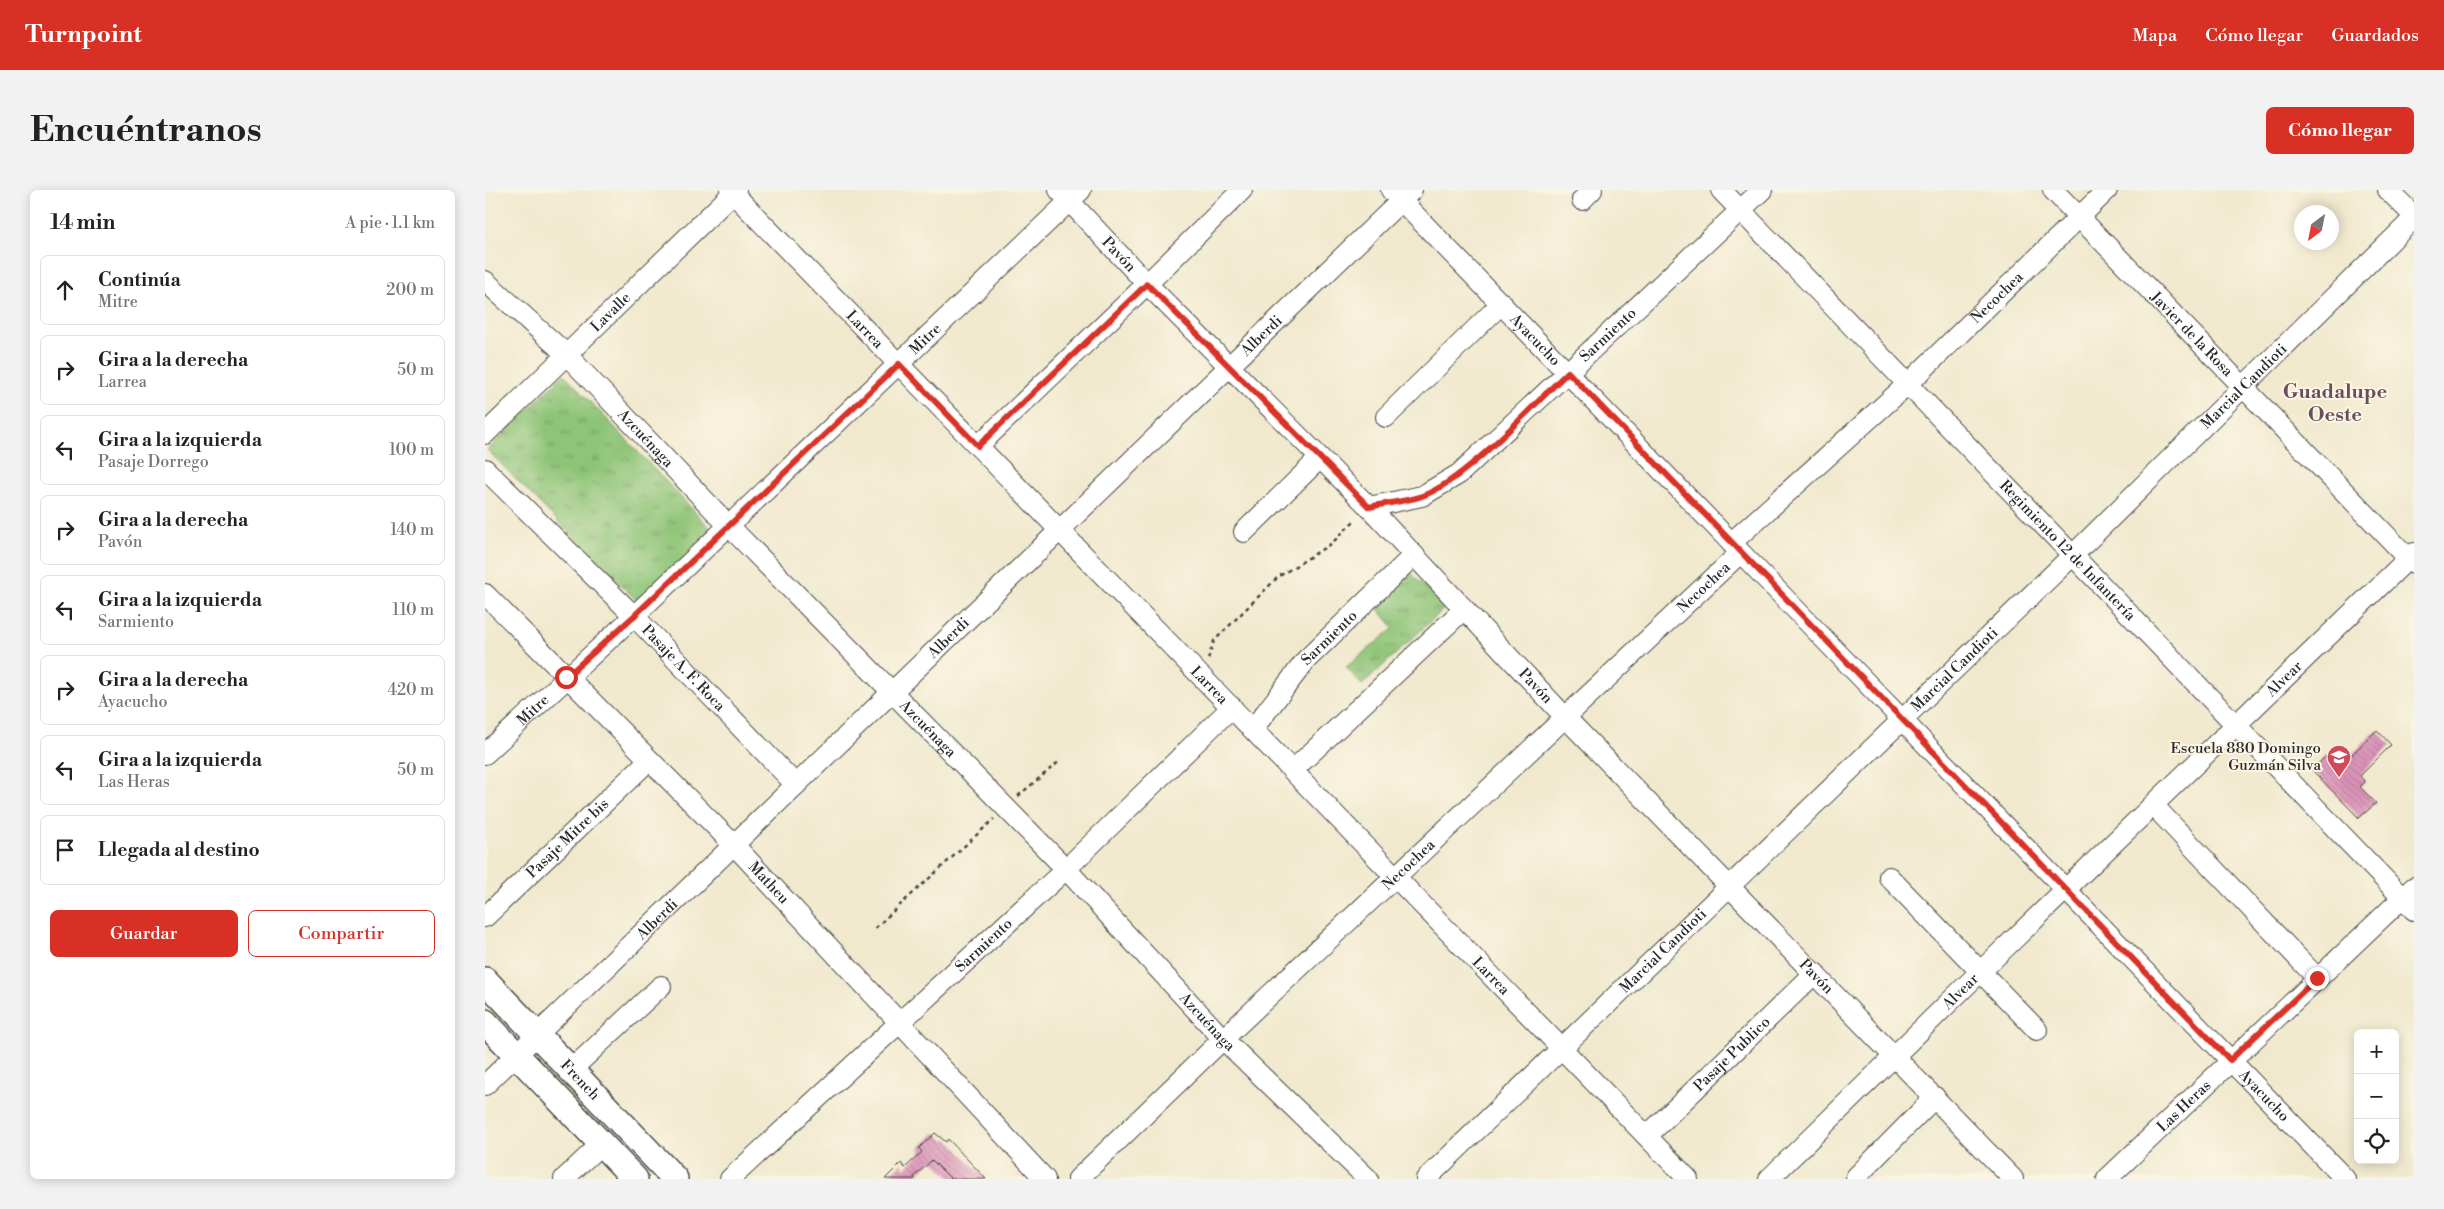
<!DOCTYPE html>
<html lang="es">
<head>
<meta charset="utf-8">
<style>
	body { margin:0; font-family:"Libre Bodoni",serif; background:#f2f2f2; color:#222 }
	.controls { position:absolute; right:15px; bottom:15px; display:grid; overflow:hidden; border-radius:8px; box-shadow:0 2px 12px #0003 }
	.controls button { width:45px; height:45px; display:grid; place-items:center; padding:0; border:0; border-bottom:1px solid #e0e0e0; background:#fff; color:#222; font:25px sans-serif }
	.compass { position:absolute; left:1809px; top:15px; width:45px; height:45px; border-radius:50%; background:#fff; box-shadow:0 2px 12px #0003; rotate:212deg }
	.stop { position:absolute; width:15px; height:15px; margin:-11px; border:4px solid #d93025; border-radius:50%; background:#fff }
	.stop.end { background:#d93025; border-color:#fff; box-shadow:0 1px 5px #0008 }
	.list { margin:0; padding:0; list-style:none }
	h2 { display:flex; justify-content:space-between; align-items:center; height:65px; margin:0; padding:0 20px; font-size:21px }
	h2 small { font-size:16px; font-weight:400; color:#767676 }
	.list li { display:grid; grid-template-columns:32px 1fr auto; gap:15px; align-items:center; box-sizing:border-box; height:70px; margin:0 10px 10px; padding:0 10px; border:1px solid #e0e0e0; border-radius:8px }
	.list b { display:block; font-size:19px; white-space:nowrap }
	.list p { margin:0; font-size:16px; white-space:nowrap; color:#767676 }
	.list em { font-size:16px; font-style:normal; color:#767676 }
	.actions { display:flex; gap:10px; padding:15px 20px }
	.actions a { flex:1; padding:11px 0; border:1px solid #d93025; border-radius:8px; text-align:center; font-size:18px; color:#d93025 }
	.actions .main { background:#d93025; color:#fff }
	.icon { flex:none; width:28px; height:28px; fill:none; stroke:currentColor; stroke-width:2; stroke-linecap:round; stroke-linejoin:round }
	.map { position:relative; flex:none; width:1929px; height:989px; overflow:hidden; border-radius:8px }
	header { display:flex; align-items:center; gap:30px; box-sizing:border-box; height:70px; padding:0 25px; background:#d93025; color:#fff }
	header strong { font-size:24px }
	nav { display:flex; gap:28px; margin-inline-start:auto; font-size:18px }
	.intro { display:flex; align-items:center; justify-content:space-between; box-sizing:border-box; height:120px; padding:0 30px }
	h1 { margin:0; font-size:35px }
	.button { padding:12px 22px; border-radius:8px; background:#d93025; color:#fff; font-size:18px; font-weight:700 }
	main { display:flex; gap:30px; padding:0 30px }
	aside { flex:1; background:#fff; border-radius:8px; box-shadow:0 2px 12px #0003 }
	.map>svg:first-child { display:block }
</style>
</head>
<body>
<header>
<strong>Turnpoint</strong>
<nav><a>Mapa</a><a>Cómo llegar</a><a>Guardados</a></nav>
</header>
<div class="intro"><h1>Encuéntranos</h1><a class="button">Cómo llegar</a></div>
<main>
<aside>
<h2>14 min<small>A pie · 1.1 km</small></h2>
<ul class="list">
<li><svg class="icon" aria-label="ahead" viewBox="0 0 24 24"><path d="M12 20V5M6 11l6-6 6 6"/></svg><div><b>Continúa</b><p>Mitre</p></div><em>200 m</em></li>
<li><svg class="icon" aria-label="right" viewBox="0 0 24 24"><path d="M7 20v-9h11M14 6l5 5-5 5"/></svg><div><b>Gira a la derecha</b><p>Larrea</p></div><em>50 m</em></li>
<li><svg class="icon" aria-label="left" viewBox="0 0 24 24"><path d="M17 20v-9H6M10 6l-5 5 5 5"/></svg><div><b>Gira a la izquierda</b><p>Pasaje Dorrego</p></div><em>100 m</em></li>
<li><svg class="icon" aria-label="right" viewBox="0 0 24 24"><path d="M7 20v-9h11M14 6l5 5-5 5"/></svg><div><b>Gira a la derecha</b><p>Pavón</p></div><em>140 m</em></li>
<li><svg class="icon" aria-label="left" viewBox="0 0 24 24"><path d="M17 20v-9H6M10 6l-5 5 5 5"/></svg><div><b>Gira a la izquierda</b><p>Sarmiento</p></div><em>110 m</em></li>
<li><svg class="icon" aria-label="right" viewBox="0 0 24 24"><path d="M7 20v-9h11M14 6l5 5-5 5"/></svg><div><b>Gira a la derecha</b><p>Ayacucho</p></div><em>420 m</em></li>
<li><svg class="icon" aria-label="left" viewBox="0 0 24 24"><path d="M17 20v-9H6M10 6l-5 5 5 5"/></svg><div><b>Gira a la izquierda</b><p>Las Heras</p></div><em>50 m</em></li>
<li><svg class="icon" aria-label="arrive" viewBox="0 0 24 24"><path d="M6 21V4h12l-3 4 3 4H6"/></svg><div><b>Llegada al destino</b></div></li>
</ul>
<div class="actions"><a class="main">Guardar</a><a>Compartir</a></div>
</aside>
<div class="map">
<svg width="1929" height="989" viewBox="0 0 1929 989">
	<defs>
		<pattern id="park-tufts" width="24" height="20" patternUnits="userSpaceOnUse" patternTransform="scale(1.25)"><rect width="24" height="20" fill="#8ec477"/><path d="M3 7l-1-3M5 7V3M7 7l1-3M15 17l-1-3M17 17v-4M19 17l1-3" fill="none" stroke="#749f62"/></pattern>
		<pattern id="building-back-hatch" width="6" height="6" patternUnits="userSpaceOnUse" patternTransform="scale(1.25)"><rect width="6" height="6" fill="#db91b8"/><path d="M-1 5l2 2M0 0l6 6M5-1l2 2" fill="none" stroke="#b27796"/></pattern>
	</defs>
	<rect width="100%" height="100%" fill="#fcf5e5"/>
	<filter id="ink" filterUnits="userSpaceOnUse"><feTurbulence type="fractalNoise" baseFrequency=".02" numOctaves="2"/><feDisplacementMap in="SourceGraphic" scale="10" xChannelSelector="R" yChannelSelector="G"/><feConvolveMatrix kernelMatrix="1 2 1 2 8 2 1 2 1" color-interpolation-filters="sRGB"/></filter>
	<filter id="wash" filterUnits="userSpaceOnUse"><feTurbulence type="fractalNoise" baseFrequency=".0096" numOctaves="4" result="noise"/><feDisplacementMap in="SourceGraphic" scale="20" xChannelSelector="R" yChannelSelector="G"/><feGaussianBlur stdDeviation="1.12" result="paint"/><feColorMatrix in="noise" values="0 0 0 0 0 0 0 0 0 0 0 0 0 0 0 0 0 1.4 0 .05"/><feComposite in="paint" operator="in"/></filter>
	<g filter="url(#wash)">
		<rect width="100%" height="100%" fill="#f0e9ce"/>
		<g fill="url(#park-tufts)" stroke="#5c7851">
			<polygon points="79,184 228,341 152,411 2,260"/>
			<polygon points="926,383 960,418 877,495 861,477 909,438 892,418"/>
		</g>
		<g id="blocks">
			<g fill="url(#building-back-hatch)">
				<polygon points="1892,540 1906,555 1875,586 1880,592 1875,597 1891,613 1874,628 1827,580 1844,563 1856,575"/>
				<polygon points="450,943 461,952 463,949 501,989 466,989 447,970 429,987 430,989 400,989 416,973 420,978 437,962 434,958"/>
			</g>
		</g>
	</g>
	<g filter="url(#ink)">
		<use href="#blocks" fill-opacity="0" stroke="#494843" stroke-width="1"/>
		<g fill="none" stroke-linecap="round" stroke-linejoin="round">
			<defs>
				<g id="minor">
					<path id="s1" d="M245,0l958,989"/>
					<path id="s2" d="M574,0l88,94 222,223 196,210 448,462"/>
					<path id="s3" d="M906,0l954,989"/>
					<path id="s4" d="M1236,0l693,720"/>
					<path id="s5" d="M1568,0l361,374"/>
					<polyline points="1903,0 1929,26"/>
					<polyline points="1097,10 1107,0"/>
					<path id="s6" d="M0,91l82,74 161,170 338,344 157,170 145,140"/>
					<polyline points="901,227 1017,113"/>
					<path id="s7" d="M0,244l251,-244"/>
					<polyline points="493,256 662,94 757,0"/>
					<path id="s8" d="M0,279l149,147 162,169"/>
					<path id="s9" d="M884,317l53,-11 37,-22 303,-284"/>
					<polyline points="759,342 835,268"/>
					<path id="s10" d="M1246,353l178,-160 198,-193"/>
					<path id="s11" d="M0,404l249,251 311,334"/>
					<path id="s12" d="M768,539l53,-69 108,-105"/>
					<path id="s13" d="M0,564l149,-138 447,-426"/>
					<polyline points="808,580 979,419"/>
					<polyline points="1668,615 1832,788"/>
					<polyline points="1404,687 1552,840"/>
					<path id="s14" d="M0,727l164,-157"/>
					<polyline points="86,880 176,796"/>
					<path id="s15" d="M0,895l927,-895"/>
					<path id="s16" d="M1162,946l168,-163"/>
					<polyline points="1371,987 1450,907"/>
					<polyline points="79,989 116,954"/>
					<path id="s17" d="M245,989l336,-310 166,-162"/>
					<path id="s18" d="M593,989l145,-140 517,-486"/>
					<path id="s19" d="M941,989l647,-624 341,-337"/>
					<path id="s20" d="M1284,989l211,-207 434,-419"/>
					<path id="s21" d="M1622,989l307,-292"/>
				</g>
				<g id="major">
					<path id="s22" d="M0,790l190,199"/>
					<polyline points="0,832 150,989"/>
				</g>
			</defs>
			<use href="#minor" stroke="#494843" stroke-width="22"/>
			<use href="#major" stroke="#494843" stroke-width="28"/>
			<g stroke="#494843" stroke-width="2.5" stroke-dasharray="4 4" stroke-linecap="butt">
				<polyline points="723,469 729,451 793,387 847,353 871,329"/>
				<polyline points="533,606 576,570"/>
				<polyline points="390,738 509,629"/>
			</g>
			<use href="#minor" stroke="#fff" stroke-width="20"/>
			<use href="#major" stroke="#fff" stroke-width="25"/>
		</g>
	</g>
	<g fill="none" stroke-linecap="round" stroke-linejoin="round" filter="url(#ink)">
		<path stroke="#d93025" stroke-width="6" d="M81,487l68,-61 265,-252 79,82 169,-162 222,223c17,-4 36,-5 53,-11 43,-15 111,-91 146,-124l662,688 87,-82"/>
	</g>
	<defs>
		<symbol id="school-pin" viewBox="-11 -11 22 30"><path d="M0 17L-7.5 6A9.5 9.5 0 1 1 7.5 6Z" fill="#d1495b" stroke="#fcf5e5"/><path d="M0-5L7-2L0 1L-7-2ZM-4 1L0 2.5L4 1V4Q0 6-4 4Z" fill="#fff"/></symbol>
	</defs>
	<g fill-rule="evenodd">
		<use href="#school-pin" x="1840" y="553" width="28" height="38"/>
	</g>
	<g text-anchor="middle" stroke-width="4" stroke-linejoin="round" paint-order="stroke">
		<g font-size="15" fill="#2b2b2b" stroke="#fcf5e5">
			<text dy="5" stroke="none"><textPath href="#s2" startOffset="88">Pavón</textPath></text>
			<text dy="5" stroke="none"><textPath href="#s10" startOffset="362">Necochea</textPath></text>
			<text dy="5" stroke="none"><textPath href="#s7" startOffset="175">Lavalle</textPath></text>
			<text dy="5" stroke="none"><textPath href="#s1" startOffset="194">Larrea</textPath></text>
			<text dy="5" stroke="none"><textPath href="#s5" startOffset="200">Javier de la Rosa</textPath></text>
			<text dy="5" stroke="none"><textPath href="#s9" startOffset="301">Sarmiento</textPath></text>
			<text dy="5" stroke="none"><textPath href="#s15" startOffset="1079">Alberdi</textPath></text>
			<text dy="5" stroke="none"><textPath href="#s3" startOffset="208">Ayacucho</textPath></text>
			<text dy="5" stroke="none"><textPath href="#s13" startOffset="605">Mitre</textPath></text>
			<text dy="5" stroke="none"><textPath href="#s19" startOffset="1139">Marcial Candioti</textPath></text>
			<text dy="5" stroke="none"><textPath href="#s6" startOffset="225">Azcuénaga</textPath></text>
			<text dy="5" stroke="none"><textPath href="#s4" startOffset="500">Regimiento 12 de Infantería</textPath></text>
			<text dy="5" stroke="none"><textPath href="#s18" startOffset="861">Necochea</textPath></text>
			<text dy="5" stroke="none"><textPath href="#s15" startOffset="644">Alberdi</textPath></text>
			<text dy="5" stroke="none"><textPath href="#s12" startOffset="119">Sarmiento</textPath></text>
			<text dy="5" stroke="none"><textPath href="#s8" startOffset="281">Pasaje A. F. Roca</textPath></text>
			<text dy="5" stroke="none"><textPath href="#s19" startOffset="734">Marcial Candioti</textPath></text>
			<text dy="5" stroke="none"><textPath href="#s20" startOffset="718">Alvear</textPath></text>
			<text dy="5" stroke="none"><textPath href="#s1" startOffset="689">Larrea</textPath></text>
			<text dy="5" stroke="none"><textPath href="#s2" startOffset="688">Pavón</textPath></text>
			<text dy="5" stroke="none"><textPath href="#s13" startOffset="65">Mitre</textPath></text>
			<text dy="5" stroke="none"><textPath href="#s6" startOffset="630">Azcuénaga</textPath></text>
			<text dy="5" stroke="none"><textPath href="#s14" startOffset="114">Pasaje Mitre bis</textPath></text>
			<text dy="5" stroke="none"><textPath href="#s18" startOffset="456">Necochea</textPath></text>
			<text dy="5" stroke="none"><textPath href="#s11" startOffset="405">Matheu</textPath></text>
			<text dy="5" stroke="none"><textPath href="#s15" startOffset="239">Alberdi</textPath></text>
			<text dy="5" stroke="none"><textPath href="#s17" startOffset="345">Sarmiento</textPath></text>
			<text dy="5" stroke="none"><textPath href="#s19" startOffset="329">Marcial Candioti</textPath></text>
			<text dy="5" stroke="none"><textPath href="#s1" startOffset="1094">Larrea</textPath></text>
			<text dy="5" stroke="none"><textPath href="#s2" startOffset="1092">Pavón</textPath></text>
			<text dy="5" stroke="none"><textPath href="#s20" startOffset="268">Alvear</textPath></text>
			<text dy="5" stroke="none"><textPath href="#s6" startOffset="1035">Azcuénaga</textPath></text>
			<text dy="5" stroke="none"><textPath href="#s16" startOffset="118">Pasaje Publico</textPath></text>
			<text dy="5" stroke="none"><textPath href="#s22" startOffset="138">French</textPath></text>
			<text dy="5" stroke="none"><textPath href="#s3" startOffset="1258">Ayacucho</textPath></text>
			<text dy="5" stroke="none"><textPath href="#s21" startOffset="106">Las Heras</textPath></text>
		</g>
		<g font-size="15" fill="#2b2b2b" stroke="#fcf5e5" text-anchor="end">
			<text x="1836" y="563">Escuela 880 Domingo<tspan x="1836" dy="17">Guzmán Silva</tspan></text>
		</g>
		<g font-size="20" font-weight="bold" fill="#694f5c" stroke="#fcf5e5">
			<text x="1850" y="208">Guadalupe<tspan x="1850" dy="23">Oeste</tspan></text>
		</g>
	</g>
</svg>
<div class="controls">
<button>+</button>
<button>−</button>
<button><svg class="icon" aria-label="locate" viewBox="0 0 24 24"><circle cx="12" cy="12" r="6"/><path d="M12 2v4M12 18v4M2 12h4M18 12h4"/></svg></button>
</div>
<svg class="compass" viewBox="-18 -18 36 36"><path d="M0-13l5 13h-10z" fill="#e53935"/><path d="M0 13l5-13h-10z" fill="#767676"/></svg>
<div class="stop" style="left:81px;top:487px"></div>
<div class="stop end" style="left:1832px;top:788px"></div>
</div>
</main>
</body>
</html>
